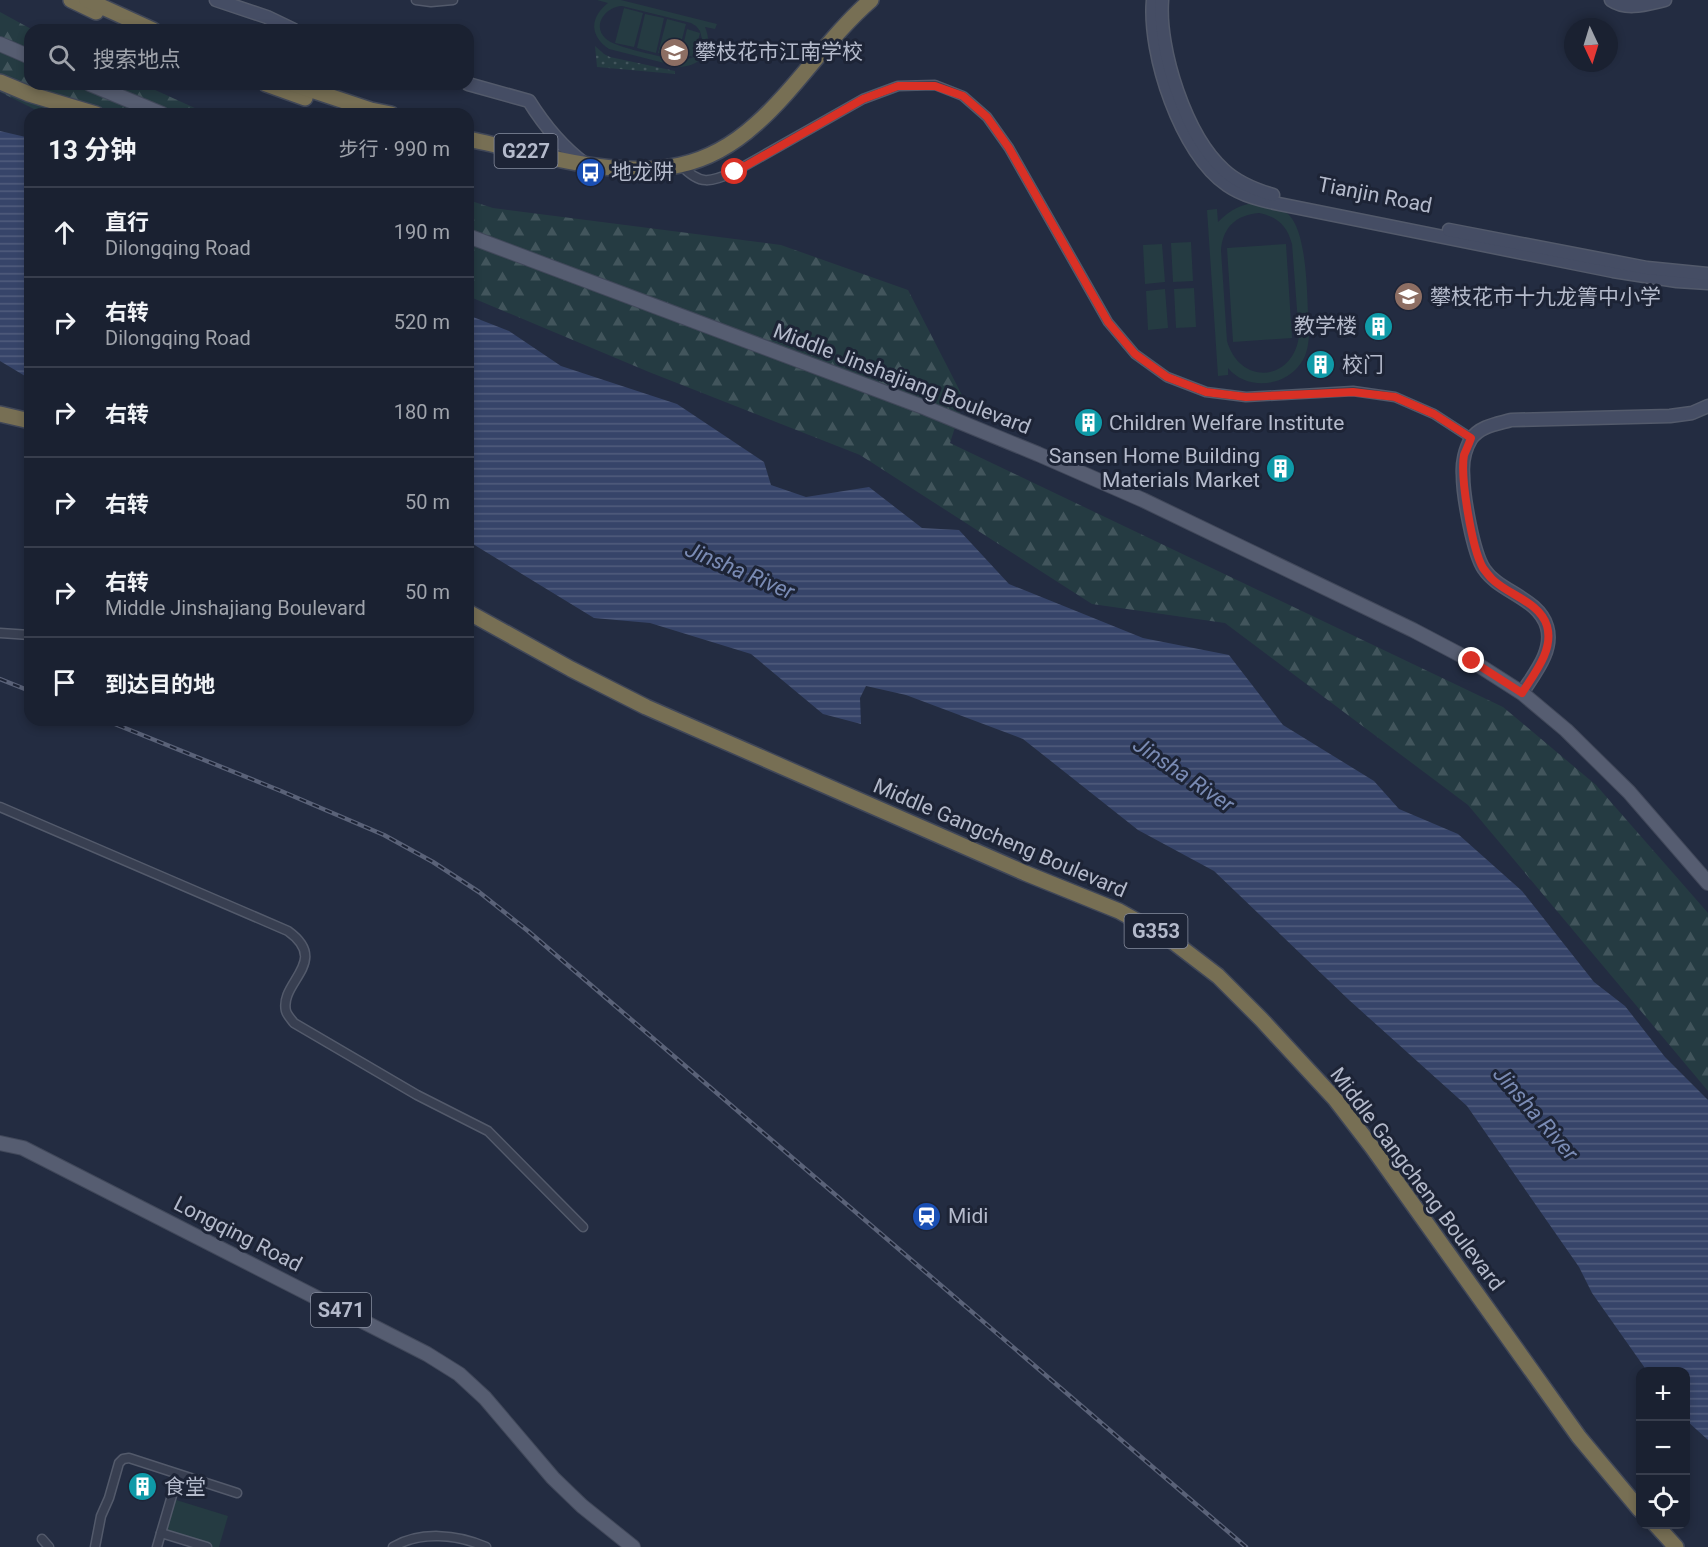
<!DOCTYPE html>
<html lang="zh">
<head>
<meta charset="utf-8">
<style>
	body { margin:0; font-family:Roboto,"Noto Sans SC",sans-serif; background:#272e3d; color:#f1f3f6 }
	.controls { position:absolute; right:18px; bottom:18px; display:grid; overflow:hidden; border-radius:12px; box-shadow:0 3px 9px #0003 }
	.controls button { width:54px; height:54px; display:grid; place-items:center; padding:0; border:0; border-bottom:2px solid #383e4d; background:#1a2131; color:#f1f3f6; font:30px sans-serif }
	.compass { position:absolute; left:1564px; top:18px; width:54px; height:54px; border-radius:50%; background:#1a2131; box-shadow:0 3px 9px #0003; rotate:176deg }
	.stop { position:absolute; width:18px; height:18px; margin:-14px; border:4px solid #d93025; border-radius:50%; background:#fff }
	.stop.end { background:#d93025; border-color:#fff; box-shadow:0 2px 6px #0008 }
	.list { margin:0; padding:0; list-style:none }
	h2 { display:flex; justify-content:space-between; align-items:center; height:78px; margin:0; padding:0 24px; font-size:26px }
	h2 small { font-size:20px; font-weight:400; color:#9fa3ab }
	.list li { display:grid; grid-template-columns:39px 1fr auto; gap:18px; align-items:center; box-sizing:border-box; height:90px; padding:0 24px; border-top:2px solid #383e4d }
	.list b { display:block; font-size:22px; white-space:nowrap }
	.list p { margin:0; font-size:20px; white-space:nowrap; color:#9fa3ab }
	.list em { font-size:20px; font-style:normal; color:#9fa3ab }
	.icon { flex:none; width:33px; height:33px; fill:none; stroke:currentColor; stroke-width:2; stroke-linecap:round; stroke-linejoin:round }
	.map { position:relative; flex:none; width:1708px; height:1547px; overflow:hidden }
	.search { position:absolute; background:#1a2131; box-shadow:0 3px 9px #0003; left:24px; top:24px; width:450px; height:66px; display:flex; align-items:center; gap:15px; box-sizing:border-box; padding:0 21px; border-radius:18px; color:#9fa3ab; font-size:22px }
	.panel { position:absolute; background:#1a2131; box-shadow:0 3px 9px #0003; left:24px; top:108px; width:450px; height:618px; border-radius:18px }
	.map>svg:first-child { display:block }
</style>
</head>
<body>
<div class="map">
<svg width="1708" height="1547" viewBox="0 0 1708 1547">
	<defs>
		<pattern id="forest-firs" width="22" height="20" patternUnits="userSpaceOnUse" patternTransform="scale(1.5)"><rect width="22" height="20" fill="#253b42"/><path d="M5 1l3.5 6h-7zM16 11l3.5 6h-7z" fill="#42555c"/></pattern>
		<pattern id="garden-dots" width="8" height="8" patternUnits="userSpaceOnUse" patternTransform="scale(1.5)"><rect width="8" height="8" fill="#253b42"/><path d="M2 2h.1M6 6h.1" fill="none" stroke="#42555c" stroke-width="1.8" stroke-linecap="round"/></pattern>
		<pattern id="water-rules" width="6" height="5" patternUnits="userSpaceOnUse" patternTransform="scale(1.5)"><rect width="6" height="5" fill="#364469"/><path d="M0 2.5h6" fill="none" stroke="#515d7d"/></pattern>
	</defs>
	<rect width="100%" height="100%" fill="#232c41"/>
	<g fill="#253b42" fill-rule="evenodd">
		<path d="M597,0h24l96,24 -2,5 -10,-2c9,21 -2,39 -25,40l-71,-18c-19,-13 -20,-31 -1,-46zM622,6l69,17 5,3 4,5 3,12 -4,11 -5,3 6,-24 -13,-4 -6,25 13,3 -13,4c-16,-4 -67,-13 -76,-23 -13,-14 1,-31 17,-32z"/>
		<polygon points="624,8 643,13 634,47 615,43"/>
		<polygon points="645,14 664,18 656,53 637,48"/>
		<polygon points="667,19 686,24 677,58 658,53"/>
		<path d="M1260,202c10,2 21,5 29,13 20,20 18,92 20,121 -1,10 -2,19 -8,27 -16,24 -54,28 -73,5v7l-10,1 -11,-166 10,-1 1,13c13,-13 23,-18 42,-20zM1259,213c19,4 28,13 33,31l7,92c-6,46 -59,50 -72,5l-6,-91c2,-23 15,-35 38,-37z"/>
		<polygon points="1191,242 1193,281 1173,282 1171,243"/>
		<polygon points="1162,244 1165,282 1145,284 1143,245"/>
		<polygon points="1286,244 1292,338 1233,342 1227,248"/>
		<polygon points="1194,288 1196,327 1176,328 1174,289"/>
		<polygon points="1165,289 1168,328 1148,330 1146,291"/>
		<polygon points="173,1499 228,1516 219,1547 212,1547 162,1532"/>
	</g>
	<g fill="url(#forest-firs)">
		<polygon points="0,12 33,30 30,30 30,84 142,84 208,114 44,114 0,92"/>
		<polygon points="468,200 493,208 781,245 908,290 964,399 950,443 1503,707 1596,785 1708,913 1708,1091 1468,805 1225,623 1092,604 860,455 649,372 468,296"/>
	</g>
	<polygon fill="url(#garden-dots)" points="595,46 604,54 610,57 675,71 675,74 597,67"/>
	<g fill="url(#water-rules)">
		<polygon points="0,131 30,138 30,379 0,361"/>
		<polygon points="468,315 509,331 561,366 677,404 764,462 771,485 806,497 869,487 922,528 959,530 1009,584 1143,638 1229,655 1283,725 1374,781 1399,809 1458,834 1522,891 1594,982 1625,1006 1665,1057 1708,1100 1708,1440 1686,1420 1686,1372 1647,1371 1592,1293 1579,1267 1467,1106 1349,1000 1214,871 1138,830 1023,739 906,695 866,686 860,698 861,724 823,714 751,654 650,623 594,618 468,541"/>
	</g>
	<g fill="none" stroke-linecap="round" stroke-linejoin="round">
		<defs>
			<g id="street">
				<polyline points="416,0 431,2 453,0"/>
				<path d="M681,165c19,21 29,17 53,7l129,-73 35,-13 37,-1 28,11 24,21 22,31 99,174 27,32 32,23 39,15 40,5 107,-6 42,6 39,17 37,24"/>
				<polyline points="0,633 30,635"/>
				<path d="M0,807l288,124c43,31 -9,51 -2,80 1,4 5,8 8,12l123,72 71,36 95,96"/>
				<polyline points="161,1533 178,1475"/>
				<polyline points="42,1539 49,1547"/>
				<polyline points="95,1547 101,1516 109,1498 119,1463 123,1459 129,1458 237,1493"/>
				<polyline points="157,1547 161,1533 207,1547"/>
				<path d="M393,1547c27,-16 64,-13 93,0"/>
			</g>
			<g id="secondary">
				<polyline points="216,0 267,17 294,30"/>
				<path d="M1153,0c-5,54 28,154 74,185 16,11 34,15 52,19l334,67 64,10 31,2"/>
				<path d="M1162,0c-4,50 24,136 62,170 14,13 32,20 49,25"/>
				<path d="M1611,0c16,11 36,4 54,0"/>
				<path d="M468,84l61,17c15,24 33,46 56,63"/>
				<polyline points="1449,230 1647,268 1708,274"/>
				<path d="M1522,693c12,-19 32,-42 25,-66 -8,-29 -48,-35 -63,-58 -11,-16 -21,-74 -21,-94 -1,-12 2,-26 8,-36 9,-13 26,-15 40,-19l159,-4 22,-3 16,-7"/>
			</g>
			<g id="primary">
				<polyline points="0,44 30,57"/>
				<polyline points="90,84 162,114"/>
				<polyline points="468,236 926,408 1038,454 1143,500 1413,630 1472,661 1522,693 1566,730 1629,792 1708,883"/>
				<polyline points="0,1143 23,1148 427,1354 459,1374 485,1398 553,1478 582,1506 633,1547"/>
			</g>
			<g id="highway">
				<polyline points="71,0 96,12"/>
				<polyline points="87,0 153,30"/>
				<polyline points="0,82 29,94 96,114"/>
				<polyline points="266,84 305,98"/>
				<polyline points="293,84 371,110 391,114"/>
				<path d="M468,139c64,13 147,41 212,26 28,-6 55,-22 76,-41 42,-37 72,-87 115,-124"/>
				<polyline points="0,414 30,421"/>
				<polyline points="468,612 571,669 646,707 1025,873 1119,911 1171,940 1218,976 1261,1019 1335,1099 1372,1147 1579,1437 1640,1510"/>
				<polyline points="1655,1524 1676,1547"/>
			</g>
		</defs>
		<use href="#street" stroke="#535a6b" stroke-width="11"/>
		<use href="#secondary" stroke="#535a6b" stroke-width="15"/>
		<use href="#primary" stroke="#41485a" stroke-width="16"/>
		<use href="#highway" stroke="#404758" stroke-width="18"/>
		<use href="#street" stroke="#383f51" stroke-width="8"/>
		<use href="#secondary" stroke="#454d64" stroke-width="12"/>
		<use href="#primary" stroke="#565d71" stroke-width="14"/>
		<use href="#highway" stroke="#776f54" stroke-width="15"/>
		<defs>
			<g id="rail">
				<polyline points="0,679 30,691"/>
				<polyline points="105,720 281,791 384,835 433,862 479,892 528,931 1246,1547"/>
			</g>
		</defs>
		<use href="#rail" stroke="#5a6278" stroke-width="4.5"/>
		<use href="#rail" stroke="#1d2436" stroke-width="2" stroke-dasharray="7" stroke-linecap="butt"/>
	</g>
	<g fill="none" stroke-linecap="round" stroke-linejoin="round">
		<path stroke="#d93025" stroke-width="8" d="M735,172l128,-73 35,-13h37l28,10 24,21 22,31 99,174 27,32 32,23 39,15 40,5 107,-5 42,5 39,17 37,24c-2,6 -5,12 -7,17 -4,22 8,94 19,113 3,4 6,8 9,11 16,16 48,23 55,47 7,24 -13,48 -25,67l-50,-32"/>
	</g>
	<defs>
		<symbol id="school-disc" viewBox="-11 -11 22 22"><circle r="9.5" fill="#8d6e63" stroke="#1d2436"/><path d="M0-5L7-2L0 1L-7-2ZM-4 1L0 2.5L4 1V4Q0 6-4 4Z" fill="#fff"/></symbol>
		<symbol id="bus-disc" viewBox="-11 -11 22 22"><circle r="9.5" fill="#1a4fb4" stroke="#1d2436"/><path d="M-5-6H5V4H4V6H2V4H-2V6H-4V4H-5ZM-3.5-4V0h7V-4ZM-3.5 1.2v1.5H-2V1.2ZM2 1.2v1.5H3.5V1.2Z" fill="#fff"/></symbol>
		<symbol id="building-disc" viewBox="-11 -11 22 22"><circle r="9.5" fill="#0f9aa8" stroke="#1d2436"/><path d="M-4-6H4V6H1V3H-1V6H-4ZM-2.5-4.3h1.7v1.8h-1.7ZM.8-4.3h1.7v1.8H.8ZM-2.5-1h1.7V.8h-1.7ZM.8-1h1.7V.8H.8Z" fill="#fff"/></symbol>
		<symbol id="station-disc" viewBox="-11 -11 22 22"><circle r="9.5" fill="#1a4fb4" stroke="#1d2436"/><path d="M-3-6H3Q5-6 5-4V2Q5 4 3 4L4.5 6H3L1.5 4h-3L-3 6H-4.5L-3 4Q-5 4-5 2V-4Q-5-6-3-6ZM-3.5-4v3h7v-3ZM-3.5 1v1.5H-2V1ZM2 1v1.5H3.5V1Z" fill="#fff"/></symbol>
	</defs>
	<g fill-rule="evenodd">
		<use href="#school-disc" x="658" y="36" width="33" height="33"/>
		<use href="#bus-disc" x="574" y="156" width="33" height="33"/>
		<use href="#school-disc" x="1392" y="280" width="33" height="33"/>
		<use href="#building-disc" x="1362" y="310" width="33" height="33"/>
		<use href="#building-disc" x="1304" y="348" width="33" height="33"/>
		<use href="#building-disc" x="1072" y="406" width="33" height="33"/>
		<use href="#building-disc" x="1264" y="452" width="33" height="33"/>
		<use href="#station-disc" x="910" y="1200" width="33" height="33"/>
		<use href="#building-disc" x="126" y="1470" width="33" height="33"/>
	</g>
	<g text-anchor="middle" stroke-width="6" stroke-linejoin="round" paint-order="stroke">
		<g fill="#1d2436" stroke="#878d9e" stroke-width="1.5">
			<rect x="494.5" y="134" width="63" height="34" rx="4.5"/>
			<rect x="1124.5" y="914" width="63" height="34" rx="4.5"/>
			<rect x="311" y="1293" width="60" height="34" rx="4.5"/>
		</g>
		<g font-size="20" font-weight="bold" fill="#b4bacb">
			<text x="526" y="158">G227</text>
			<text x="1156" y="938">G353</text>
			<text x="341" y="1317">S471</text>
		</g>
		<g font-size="21" fill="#b4bacb" stroke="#1d2436" text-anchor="start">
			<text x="695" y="59">攀枝花市江南学校</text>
			<text x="611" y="179">地龙阱</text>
			<text x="1430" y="304">攀枝花市十九龙箐中小学</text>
			<text x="1357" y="333" text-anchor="end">教学楼</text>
			<text x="1342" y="372">校门</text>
			<text x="1109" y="430">Children Welfare Institute</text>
			<text x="1260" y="463" text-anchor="end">Sansen Home Building<tspan x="1260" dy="24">Materials Market</tspan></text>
			<text x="948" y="1223">Midi</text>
			<text x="164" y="1494">食堂</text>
		</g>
		<g font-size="21" fill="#b4bacb" stroke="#1d2436">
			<text transform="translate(1375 195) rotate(11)" y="7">Tianjin Road</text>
			<text transform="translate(902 379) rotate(21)" y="7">Middle Jinshajiang Boulevard</text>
			<text transform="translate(1000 838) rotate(23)" y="7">Middle Gangcheng Boulevard</text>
			<text transform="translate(1417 1179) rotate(53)" y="7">Middle Gangcheng Boulevard</text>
			<text transform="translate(238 1234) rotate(27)" y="7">Longqing Road</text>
		</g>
		<g font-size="22" font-style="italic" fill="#7a8bb4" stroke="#1d2436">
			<text transform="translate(740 570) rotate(23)" y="8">Jinsha River</text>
			<text transform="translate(1184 774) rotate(34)" y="8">Jinsha River</text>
			<text transform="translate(1536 1113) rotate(49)" y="8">Jinsha River</text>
		</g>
	</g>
</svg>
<div class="controls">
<button>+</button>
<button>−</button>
<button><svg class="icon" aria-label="locate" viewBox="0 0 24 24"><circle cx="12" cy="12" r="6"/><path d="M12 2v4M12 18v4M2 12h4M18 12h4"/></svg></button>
</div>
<svg class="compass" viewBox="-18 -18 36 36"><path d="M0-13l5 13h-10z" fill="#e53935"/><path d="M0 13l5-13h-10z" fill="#9fa3ab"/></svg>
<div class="stop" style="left:735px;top:172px"></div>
<div class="stop end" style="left:1472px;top:661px"></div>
<div class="search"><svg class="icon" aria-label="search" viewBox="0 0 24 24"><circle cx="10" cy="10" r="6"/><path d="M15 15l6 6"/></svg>搜索地点</div>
<section class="panel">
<h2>13 分钟<small>步行 · 990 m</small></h2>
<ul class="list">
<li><svg class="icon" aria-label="ahead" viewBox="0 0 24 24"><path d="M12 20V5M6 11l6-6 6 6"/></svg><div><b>直行</b><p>Dilongqing Road</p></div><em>190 m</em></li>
<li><svg class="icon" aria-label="right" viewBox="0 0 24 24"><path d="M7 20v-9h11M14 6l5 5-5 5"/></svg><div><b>右转</b><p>Dilongqing Road</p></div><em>520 m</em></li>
<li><svg class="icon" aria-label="right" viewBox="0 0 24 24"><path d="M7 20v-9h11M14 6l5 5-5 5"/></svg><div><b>右转</b></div><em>180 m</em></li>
<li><svg class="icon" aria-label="right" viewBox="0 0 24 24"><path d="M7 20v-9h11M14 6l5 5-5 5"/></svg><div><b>右转</b></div><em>50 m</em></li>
<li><svg class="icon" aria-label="right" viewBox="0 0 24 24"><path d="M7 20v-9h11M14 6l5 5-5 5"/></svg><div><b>右转</b><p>Middle Jinshajiang Boulevard</p></div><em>50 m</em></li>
<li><svg class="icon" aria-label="arrive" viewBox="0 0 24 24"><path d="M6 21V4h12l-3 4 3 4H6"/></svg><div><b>到达目的地</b></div></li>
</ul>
</section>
</div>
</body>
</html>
